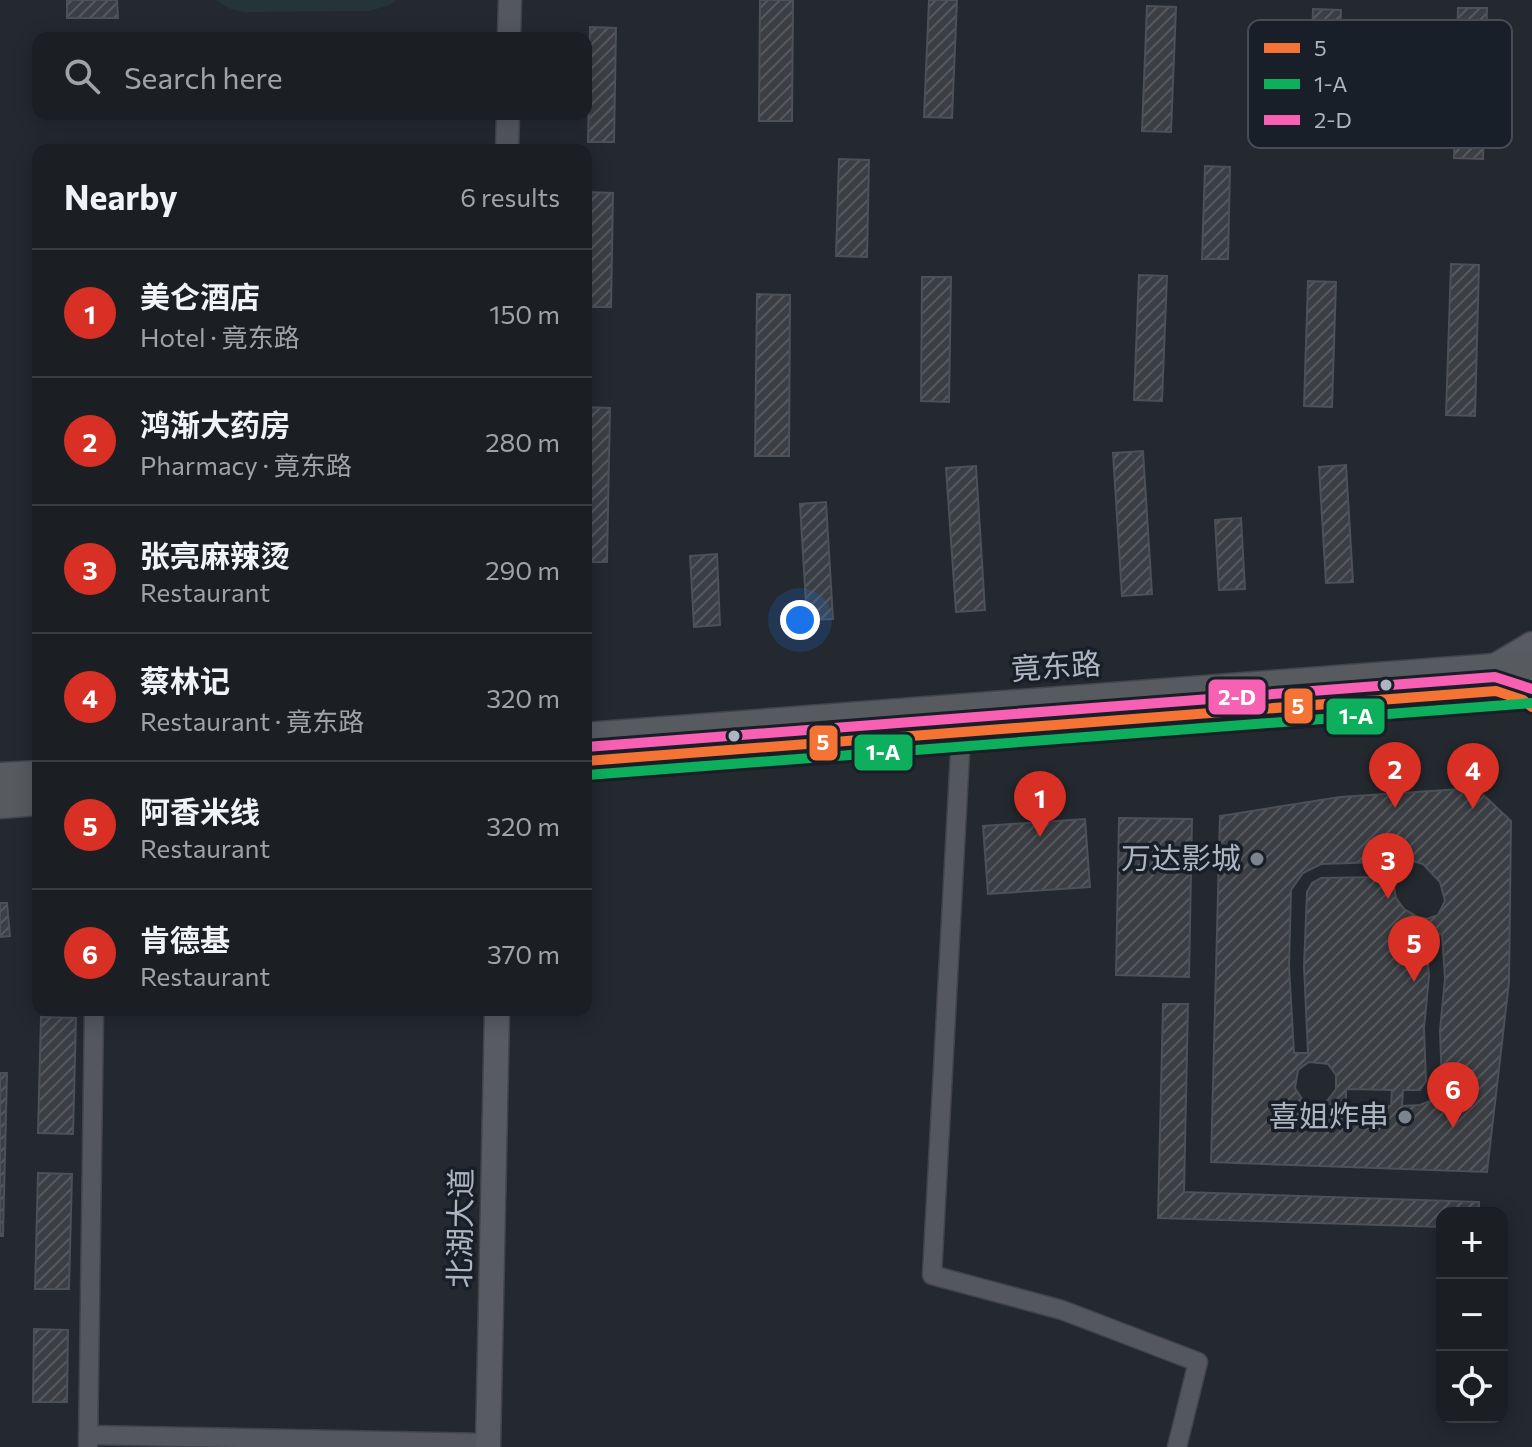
<!DOCTYPE html>
<html lang="en">
<head>
<meta charset="utf-8">
<style>
	body { margin:0; font-family:Commissioner,"Noto Sans SC",sans-serif; background:#24272b; color:#f1f3f6 }
	.controls { position:absolute; right:24px; bottom:24px; display:grid; overflow:hidden; border-radius:16px; box-shadow:0 4px 20px #0003 }
	.controls button { width:72px; height:72px; display:grid; place-items:center; padding:0; border:0; border-bottom:2px solid #393d41; background:#1b1f23; color:#f1f3f6; font:40px sans-serif }
	.you { position:absolute; left:800px; top:620px; width:28px; height:28px; margin:-20px; border:6px solid #fff; border-radius:50%; background:#1a73e8; box-shadow:0 0 0 12px #1a73e833 }
	.badge { display:grid; place-items:center; width:52px; height:52px; border-radius:50%; background:#d93025; color:#fff; font-size:26px; font-weight:700 }
	.pin { position:absolute; translate:-50% -66px; filter:drop-shadow(0 2px 4px #0008) }
	.pin::after { content:''; position:absolute; top:42px; width:28px; height:24px; background:inherit; clip-path:polygon(0 0,100% 0,50% 100%) }
	.list { margin:0; padding:0; list-style:none }
	h2 { display:flex; justify-content:space-between; align-items:center; height:104px; margin:0; padding:0 32px; font-size:34px }
	h2 small { font-size:26px; font-weight:400; color:#a0a2a6 }
	.list li { display:grid; grid-template-columns:52px 1fr auto; gap:24px; align-items:center; box-sizing:border-box; height:128px; padding:0 32px; border-top:2px solid #393d41 }
	.list b { display:block; font-size:30px; white-space:nowrap }
	.list p { margin:0; font-size:26px; white-space:nowrap; color:#a0a2a6 }
	.list em { font-size:26px; font-style:normal; color:#a0a2a6 }
	.icon { flex:none; width:44px; height:44px; fill:none; stroke:currentColor; stroke-width:2; stroke-linecap:round; stroke-linejoin:round }
	.map { position:relative; flex:none; width:1532px; height:1447px; overflow:hidden }
	.search { position:absolute; background:#1b1f23; box-shadow:0 4px 20px #0003; left:32px; top:32px; width:560px; height:88px; display:flex; align-items:center; gap:20px; box-sizing:border-box; padding:0 28px; border-radius:16px; color:#a0a2a6; font-size:30px }
	.panel { position:absolute; background:#1b1f23; box-shadow:0 4px 20px #0003; left:32px; top:144px; width:560px; height:872px; border-radius:16px }
	.map>svg:first-child { display:block }
</style>
</head>
<body>
<div class="map">
<svg width="1532" height="1447" viewBox="0 0 1532 1447">
	<defs>
		<pattern id="building-hatch" width="6" height="6" patternUnits="userSpaceOnUse" patternTransform="scale(2)"><rect width="6" height="6" fill="#3b3f44"/><path d="M-1 1l2-2M0 6l6-6M5 7l2-2" fill="none" stroke="#55585d"/></pattern>
	</defs>
	<rect width="100%" height="100%" fill="#24292f"/>
	<polygon fill="#253435" points="216,0 397,0 387,6 369,11 244,12 230,9"/>
	<g fill="url(#building-hatch)" stroke="#4c5057" stroke-width="2" fill-rule="evenodd">
		<polygon points="67,0 117,0 118,18 67,18"/>
		<polygon points="760,0 793,0 792,121 759,121"/>
		<polygon points="929,0 957,0 952,118 924,117"/>
		<polygon points="1147,6 1176,7 1171,132 1142,131"/>
		<polygon points="1458,8 1487,8 1483,159 1454,158"/>
		<polygon points="1313,9 1341,10 1338,135 1309,134"/>
		<polygon points="590,27 616,28 614,142 588,142"/>
		<polygon points="839,159 869,160 867,257 836,256"/>
		<polygon points="1205,166 1230,167 1228,259 1202,259"/>
		<polygon points="587,192 613,193 611,307 586,307"/>
		<polygon points="1451,264 1479,265 1475,416 1446,415"/>
		<polygon points="1139,275 1167,276 1162,401 1134,400"/>
		<polygon points="922,277 951,277 949,402 921,401"/>
		<polygon points="1308,281 1336,282 1332,407 1304,406"/>
		<polygon points="757,294 790,295 789,456 755,456"/>
		<polygon points="586,407 610,408 607,562 586,562"/>
		<polygon points="1143,451 1152,594 1122,596 1113,453"/>
		<polygon points="1346,465 1353,582 1326,583 1319,467"/>
		<polygon points="976,466 985,610 956,612 946,468"/>
		<polygon points="826,502 833,619 807,620 800,504"/>
		<polygon points="1241,518 1245,589 1219,590 1215,520"/>
		<polygon points="717,554 720,625 694,627 690,556"/>
		<path d="M1476,788l35,33 -2,161 -22,190 -276,-10 9,-346 120,-19zM1405,859l18,5 17,18 5,19 -7,14 -11,4 -9,-2 -14,-8 -8,-11 -4,-23 6,-12zM1380,862v15l-59,1 -9,5 -5,9 -3,74 4,87h-14l-5,-87 2,-76 12,-17 18,-9zM1442,934l3,44 -5,52 2,55 -4,9 -8,7 -10,4 -18,1 1,-16h17l6,-9 -2,-53 5,-52 -3,-40zM1309,1062l19,2 8,11v14l-8,11 -6,3h-14l-6,-4 -7,-11 3,-18zM1346,1089l46,1 -1,16 -45,-1z"/>
		<polygon points="1119,818 1192,819 1189,977 1116,975"/>
		<polygon points="1085,819 1090,887 988,894 983,826"/>
		<polygon points="0,903 7,903 10,936 0,937"/>
		<polygon points="1163,1004 1188,1004 1184,1192 1479,1202 1479,1213 1442,1213 1442,1227 1158,1218"/>
		<polygon points="41,1017 76,1018 73,1134 38,1133"/>
		<polygon points="0,1073 7,1073 3,1236 0,1236"/>
		<polygon points="38,1173 72,1174 69,1289 35,1289"/>
		<polygon points="34,1329 68,1330 67,1402 33,1402"/>
	</g>
	<g fill="none" stroke-linecap="round" stroke-linejoin="round">
		<defs>
			<g id="minor">
				<polyline points="961,734 932,1275 1062,1310 1198,1362 1177,1447"/>
				<polyline points="88,1435 488,1443"/>
				<polyline points="88,1447 94,1010"/>
			</g>
			<g id="tertiary">
				<polyline points="509,38 510,0"/>
				<polyline points="507,150 508,114"/>
			</g>
			<g id="secondary">
				<polyline points="1493,667 1532,644"/>
				<polyline points="488,1447 497,1010"/>
			</g>
			<g id="primary">
				<polyline points="586,737 1532,665"/>
				<polyline points="586,761 961,734 1532,689"/>
				<polyline points="0,777 38,775"/>
				<polyline points="0,804 38,801"/>
			</g>
		</defs>
		<use href="#minor" stroke="#404348" stroke-width="21"/>
		<use href="#tertiary" stroke="#404348" stroke-width="25"/>
		<use href="#secondary" stroke="#404348" stroke-width="27"/>
		<use href="#primary" stroke="#41454c" stroke-width="31"/>
		<use href="#minor" stroke="#54575e" stroke-width="18"/>
		<use href="#tertiary" stroke="#54575e" stroke-width="22"/>
		<use href="#secondary" stroke="#585c62" stroke-width="24"/>
		<use href="#primary" stroke="#575a5f" stroke-width="28"/>
		<defs>
			<polyline id="bus-1" points="586,761 1496,691 1523,700 1532,707"/>
			<polyline id="bus-2" points="587,775 1532,703"/>
			<polyline id="bus-3" points="586,747 1495,677 1532,689"/>
		</defs>
		<use href="#bus-1" stroke="#191f28" stroke-width="16"/>
		<use href="#bus-2" stroke="#191f28" stroke-width="16"/>
		<use href="#bus-3" stroke="#191f28" stroke-width="16"/>
		<use href="#bus-1" stroke="#f57335" stroke-width="10"/>
		<use href="#bus-2" stroke="#0daf5c" stroke-width="10"/>
		<use href="#bus-3" stroke="#f860b3" stroke-width="10"/>
	</g>
	<g fill="#adb5c1" stroke="#191f28" stroke-width="3">
		<circle cx="1386" cy="685" r="7"/>
		<circle cx="734" cy="736" r="7"/>
	</g>
	<g fill="#7d848e" stroke="#191f28" stroke-width="3">
		<circle cx="1257" cy="859" r="8"/>
		<circle cx="1405" cy="1117" r="8"/>
	</g>
	<g text-anchor="middle" stroke-width="7" stroke-linejoin="round" paint-order="stroke">
		<g font-size="30" fill="#adb5c1" stroke="#191f28">
			<text transform="translate(1056 667) rotate(-4)" y="10">竟东路</text>
			<text transform="translate(461 1228) rotate(-89)" y="10">北湖大道</text>
		</g>
		<g font-size="30" fill="#adb5c1" stroke="#191f28" text-anchor="end">
			<text x="1241" y="869">万达影城</text>
			<text x="1389" y="1127">喜姐炸串</text>
		</g>
	</g>
	<rect x="1248" y="20" width="264" height="128" rx="12" fill="#191f28" stroke="#454c56" stroke-width="2"/>
	<rect x="1264" y="43" width="36" height="10" fill="#f57335"/>
	<rect x="1264" y="79" width="36" height="10" fill="#0daf5c"/>
	<rect x="1264" y="115" width="36" height="10" fill="#f860b3"/>
	<g font-size="22" fill="#adb5c1">
		<text x="1314" y="56">5</text>
		<text x="1314" y="92">1-A</text>
		<text x="1314" y="128">2-D</text>
	</g>
	<g stroke="#191f28" stroke-width="3">
		<rect x="1207" y="678" width="60" height="38" rx="8" fill="#f860b3"/>
		<rect x="1283" y="687" width="31" height="38" rx="8" fill="#f57335"/>
		<rect x="1325" y="697" width="61" height="39" rx="8" fill="#0daf5c"/>
		<rect x="808" y="724" width="31" height="38" rx="8" fill="#f57335"/>
		<rect x="853" y="733" width="61" height="39" rx="8" fill="#0daf5c"/>
	</g>
	<g font-size="22" text-anchor="middle" font-weight="bold" fill="#fff">
		<text x="1237" y="705">2-D</text>
		<text x="1298" y="714">5</text>
		<text x="1356" y="724">1-A</text>
		<text x="823" y="750">5</text>
		<text x="883" y="760">1-A</text>
	</g>
</svg>
<div class="controls">
<button>+</button>
<button>−</button>
<button><svg class="icon" aria-label="locate" viewBox="0 0 24 24"><circle cx="12" cy="12" r="6"/><path d="M12 2v4M12 18v4M2 12h4M18 12h4"/></svg></button>
</div>
<div class="you"></div>
<div class="pin badge" style="left:1040px;top:837px">1</div>
<div class="pin badge" style="left:1395px;top:808px">2</div>
<div class="pin badge" style="left:1388px;top:899px">3</div>
<div class="pin badge" style="left:1473px;top:809px">4</div>
<div class="pin badge" style="left:1414px;top:982px">5</div>
<div class="pin badge" style="left:1453px;top:1128px">6</div>
<div class="search"><svg class="icon" aria-label="search" viewBox="0 0 24 24"><circle cx="10" cy="10" r="6"/><path d="M15 15l6 6"/></svg>Search here</div>
<section class="panel">
<h2>Nearby<small>6 results</small></h2>
<ul class="list">
<li><span class="badge">1</span><div><b>美仑酒店</b><p>Hotel · 竟东路</p></div><em>150 m</em></li>
<li><span class="badge">2</span><div><b>鸿渐大药房</b><p>Pharmacy · 竟东路</p></div><em>280 m</em></li>
<li><span class="badge">3</span><div><b>张亮麻辣烫</b><p>Restaurant</p></div><em>290 m</em></li>
<li><span class="badge">4</span><div><b>蔡林记</b><p>Restaurant · 竟东路</p></div><em>320 m</em></li>
<li><span class="badge">5</span><div><b>阿香米线</b><p>Restaurant</p></div><em>320 m</em></li>
<li><span class="badge">6</span><div><b>肯德基</b><p>Restaurant</p></div><em>370 m</em></li>
</ul>
</section>
</div>
</body>
</html>
